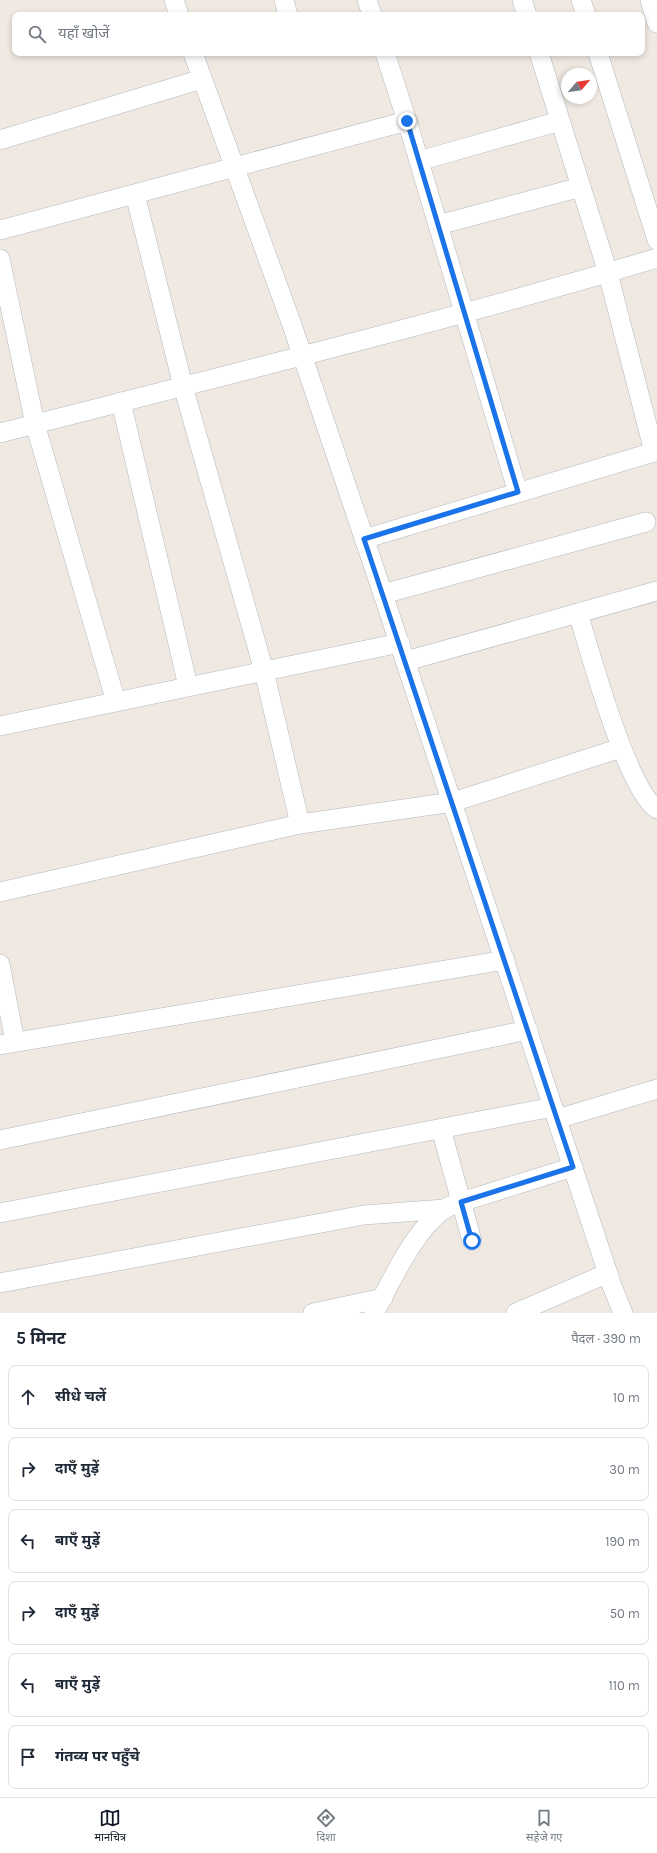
<!DOCTYPE html>
<html lang="hi">
<head>
<meta charset="utf-8">
<style>
	body { margin:0; font-family:Karla,"Noto Sans Devanagari",sans-serif; background:#f2f2f3; color:#1f2937 }
	.compass { position:absolute; left:561px; top:68px; width:36px; height:36px; border-radius:50%; background:#fff; box-shadow:0 2px 6px #0003; rotate:61deg }
	.stop { position:absolute; width:12px; height:12px; margin:-9px; border:3px solid #1a73e8; border-radius:50%; background:#fff }
	.stop.end { background:#1a73e8; border-color:#fff; box-shadow:0 1px 4px #0008 }
	.list { margin:0; padding:0; list-style:none }
	h2 { display:flex; justify-content:space-between; align-items:center; height:52px; margin:0; padding:0 16px; font-size:17px }
	h2 small { font-size:13px; font-weight:400; color:#747a83 }
	.list li { display:grid; grid-template-columns:26px 1fr auto; gap:12px; align-items:center; box-sizing:border-box; height:64px; margin:0 8px 8px; padding:0 8px; border:1px solid #e0e1e3; border-radius:8px }
	.list b { display:block; font-size:15px; white-space:nowrap }
	.list em { font-size:13px; font-style:normal; color:#747a83 }
	.icon { flex:none; width:22px; height:22px; fill:none; stroke:currentColor; stroke-width:2; stroke-linecap:round; stroke-linejoin:round }
	.map { position:relative; flex:none; width:657px; height:1313px; overflow:hidden }
	.search { position:absolute; background:#fff; box-shadow:0 2px 6px #0003; left:12px; right:12px; top:12px; height:44px; display:flex; align-items:center; gap:10px; box-sizing:border-box; padding:0 14px; border-radius:8px; color:#747a83; font-size:15px }
	.sheet { height:484px; background:#fff }
	nav { display:flex; justify-content:space-around; align-items:center; box-sizing:border-box; height:56px; border-top:1px solid #e0e1e3; background:#fff; font-size:11px; color:#747a83 }
	nav a { display:grid; justify-items:center; gap:2px }
	nav .on { color:#111827 }
	.map>svg:first-child { display:block }
</style>
</head>
<body>
<div class="map">
<svg width="657" height="1313" viewBox="0 0 657 1313">
	<rect width="100%" height="100%" fill="#efe9e1"/>
	<g fill="none" stroke-linecap="round" stroke-linejoin="round">
		<defs>
			<g id="street">
				<polyline points="174,0 179,15"/>
				<polyline points="284,0 288,15"/>
				<polyline points="367,0 372,15"/>
				<polyline points="522,0 527,15"/>
				<polyline points="581,0 586,15"/>
				<polyline points="650,0 657,23"/>
				<polyline points="193,53 292,325 383,594 612,1286 623,1313"/>
				<polyline points="385,53 407,121 518,493"/>
				<polyline points="539,53 608,273 654,452"/>
				<polyline points="598,53 657,240"/>
				<polyline points="0,140 202,79"/>
				<polyline points="419,161 560,121"/>
				<polyline points="135,194 183,386 264,671 300,824"/>
				<polyline points="438,225 581,187"/>
				<polyline points="0,230 407,121"/>
				<polyline points="0,259 35,424 116,702"/>
				<polyline points="121,402 188,686"/>
				<path d="M0,433c219,-56 440,-110 657,-175"/>
				<polyline points="364,539 657,451"/>
				<polyline points="383,594 646,522"/>
				<path d="M578,613c12,38 49,177 79,196"/>
				<polyline points="406,661 657,591"/>
				<polyline points="0,726 400,643"/>
				<polyline points="0,892 300,824 453,802 621,748"/>
				<polyline points="0,964 15,1042"/>
				<polyline points="0,1045 505,960"/>
				<polyline points="557,1119 657,1089"/>
				<polyline points="441,1129 472,1241"/>
				<polyline points="0,1140 528,1030"/>
				<polyline points="0,1213 553,1107"/>
				<polyline points="0,1283 364,1215 445,1209"/>
				<polyline points="313,1313 383,1298"/>
				<path d="M374,1313c19,-34 38,-80 70,-104 5,-3 12,-5 17,-7l112,-35"/>
				<polyline points="516,1313 608,1273"/>
			</g>
		</defs>
		<use href="#street" stroke="#b4b7c1" stroke-width="20"/>
		<use href="#street" stroke="#fff" stroke-width="19"/>
	</g>
	<g fill="none" stroke-linecap="round" stroke-linejoin="round">
		<polyline stroke="#1a73e8" stroke-width="5" points="407,121 518,492 364,539 573,1167 461,1202 472,1241"/>
	</g>
</svg>
<svg class="compass" viewBox="-18 -18 36 36"><path d="M0-13l5 13h-10z" fill="#e53935"/><path d="M0 13l5-13h-10z" fill="#747a83"/></svg>
<div class="stop" style="left:472px;top:1241px"></div>
<div class="stop end" style="left:407px;top:121px"></div>
<div class="search"><svg class="icon" aria-label="search" viewBox="0 0 24 24"><circle cx="10" cy="10" r="6"/><path d="M15 15l6 6"/></svg>यहाँ खोजें</div>
</div>
<section class="sheet">
<h2>5 मिनट<small>पैदल · 390 m</small></h2>
<ul class="list">
<li><svg class="icon" aria-label="ahead" viewBox="0 0 24 24"><path d="M12 20V5M6 11l6-6 6 6"/></svg><div><b>सीधे चलें</b></div><em>10 m</em></li>
<li><svg class="icon" aria-label="right" viewBox="0 0 24 24"><path d="M7 20v-9h11M14 6l5 5-5 5"/></svg><div><b>दाएँ मुड़ें</b></div><em>30 m</em></li>
<li><svg class="icon" aria-label="left" viewBox="0 0 24 24"><path d="M17 20v-9H6M10 6l-5 5 5 5"/></svg><div><b>बाएँ मुड़ें</b></div><em>190 m</em></li>
<li><svg class="icon" aria-label="right" viewBox="0 0 24 24"><path d="M7 20v-9h11M14 6l5 5-5 5"/></svg><div><b>दाएँ मुड़ें</b></div><em>50 m</em></li>
<li><svg class="icon" aria-label="left" viewBox="0 0 24 24"><path d="M17 20v-9H6M10 6l-5 5 5 5"/></svg><div><b>बाएँ मुड़ें</b></div><em>110 m</em></li>
<li><svg class="icon" aria-label="arrive" viewBox="0 0 24 24"><path d="M6 21V4h12l-3 4 3 4H6"/></svg><div><b>गंतव्य पर पहुँचे</b></div></li>
</ul>
</section>
<nav>
<a class="on"><svg class="icon" aria-label="map" viewBox="0 0 24 24"><path d="M3 6l6-2 6 2 6-2v14l-6 2-6-2-6 2zM9 4v14M15 6v14"/></svg>मानचित्र</a>
<a><svg class="icon" aria-label="directions" viewBox="0 0 24 24"><path d="M12 3l9 9-9 9-9-9zM9 14v-3h6M13 9l2 2-2 2"/></svg>दिशा</a>
<a><svg class="icon" aria-label="saved" viewBox="0 0 24 24"><path d="M7 4h10v16l-5-4-5 4z"/></svg>सहेजे गए</a>
</nav>
</body>
</html>
